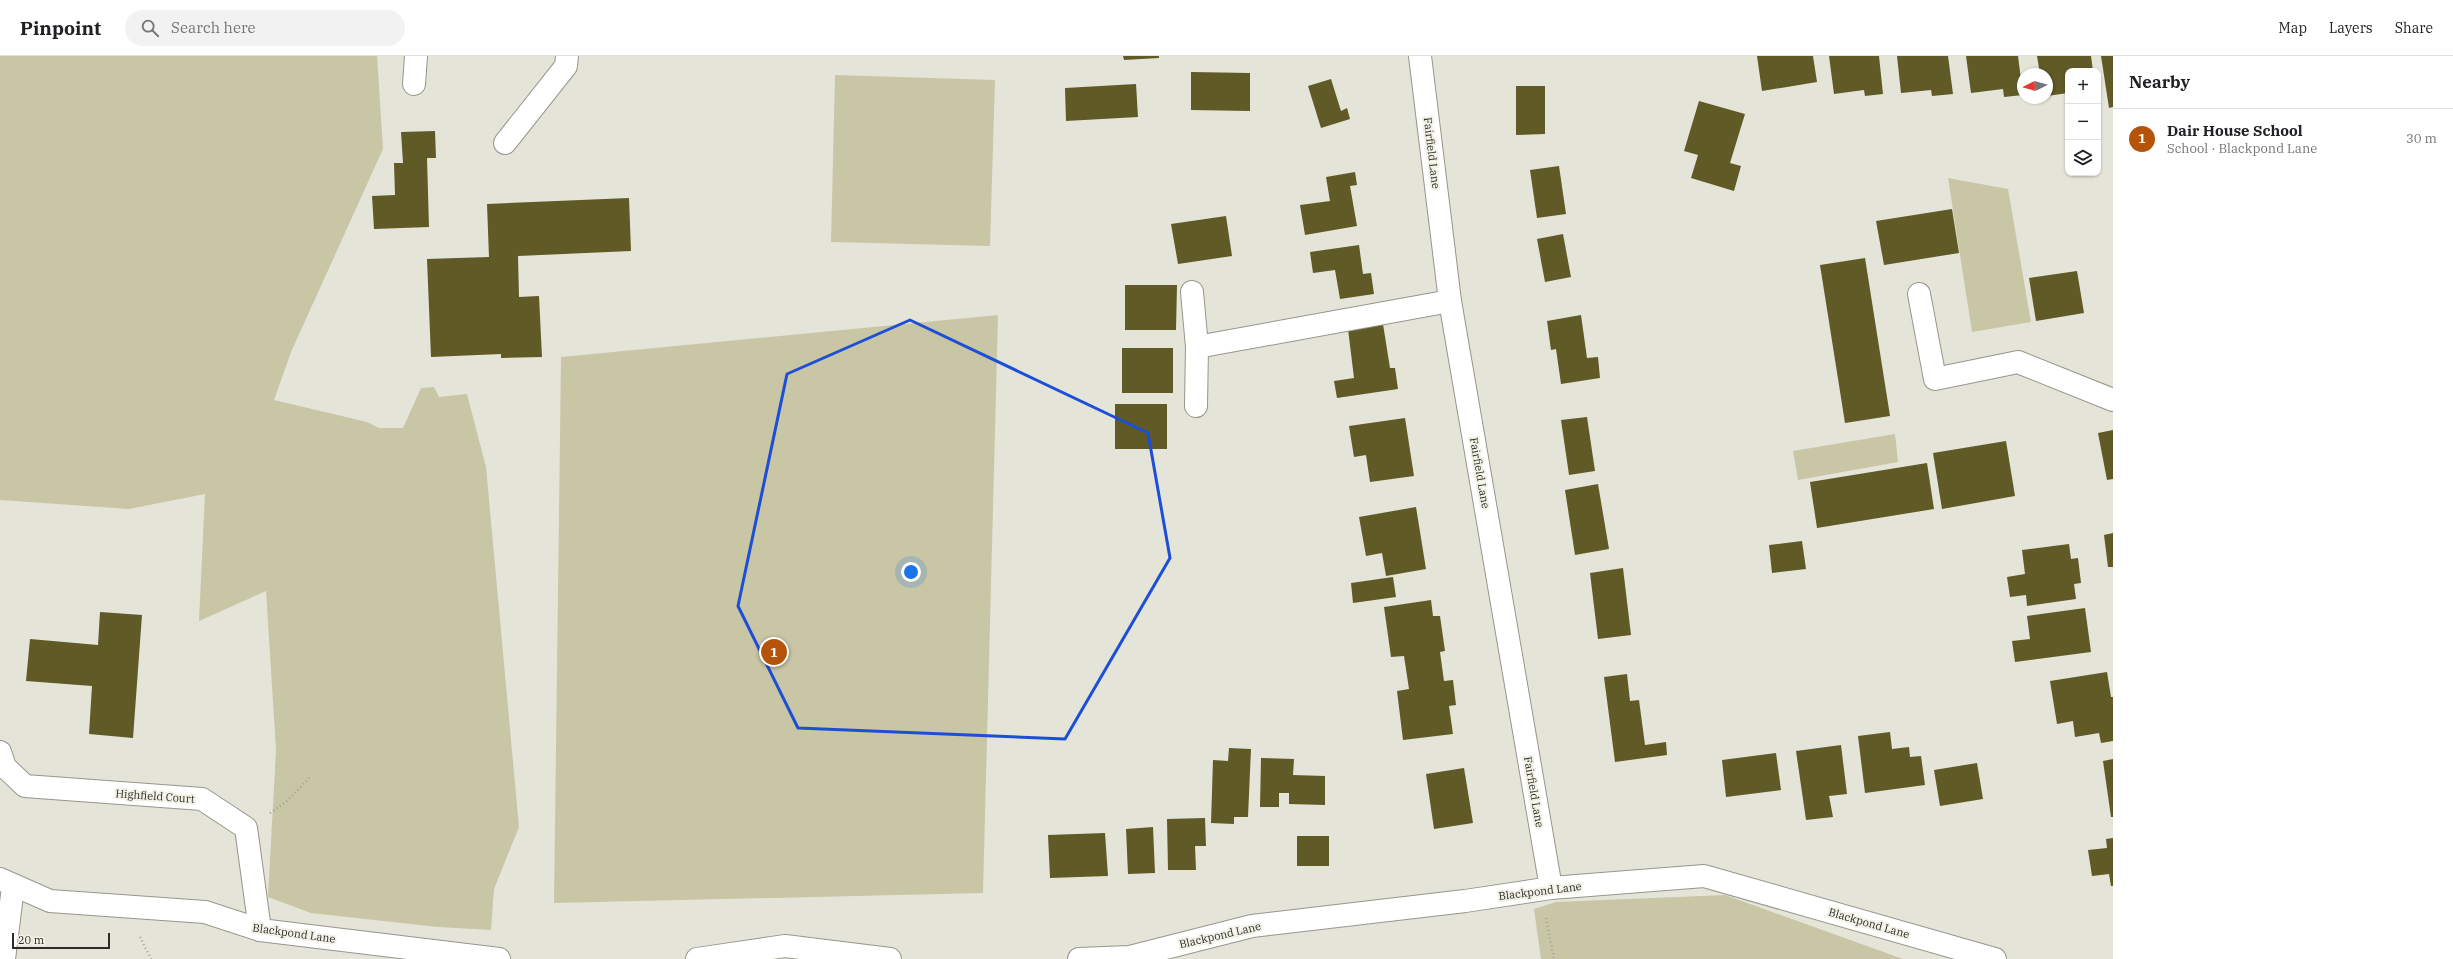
<!DOCTYPE html>
<html lang="en">
<head>
<meta charset="utf-8">
<style>
	body { margin:0; font-family:"IBM Plex Serif",serif; background:#f2f2f2; color:#202124 }
	.controls { position:absolute; right:12px; top:12px; display:grid; overflow:hidden; border-radius:8px; box-shadow:0 1px 3px #0004 }
	.controls button { width:36px; height:36px; display:grid; place-items:center; padding:0; border:0; border-bottom:1px solid #e0e0e0; background:#fff; color:#202124; font:20px sans-serif }
	.compass { position:absolute; left:2017px; top:12px; width:36px; height:36px; border-radius:50%; background:#fff; box-shadow:0 1px 3px #0004; rotate:264deg }
	.scale { position:absolute; left:12px; bottom:10px; width:98px; box-sizing:border-box; padding-left:4px; border:2px solid #2d2c28; border-top:0; font-size:11px; line-height:14px; white-space:nowrap; color:#2d2c28; -webkit-text-stroke:3px #f2f1e6; paint-order:stroke }
	.you { position:absolute; left:911px; top:516px; width:14px; height:14px; margin:-10px; border:3px solid #fff; border-radius:50%; background:#1a73e8; box-shadow:0 0 0 6px #1a73e833 }
	.badge { display:grid; place-items:center; width:26px; height:26px; border-radius:50%; background:#b45309; color:#fff; font-size:13px; font-weight:700 }
	.pin { position:absolute; translate:-50% -50%; border:2px solid #fff; box-shadow:0 1px 4px #0006 }
	.list { margin:0; padding:0; list-style:none }
	h2 { display:flex; justify-content:space-between; align-items:center; height:52px; margin:0; padding:0 16px; font-size:17px }
	h2 small { font-size:13px; font-weight:400; color:#757577 }
	.list li { display:grid; grid-template-columns:26px 1fr auto; gap:12px; align-items:center; box-sizing:border-box; height:60px; padding:0 16px; border-top:1px solid #e0e0e0 }
	.list b { display:block; font-size:15px; white-space:nowrap }
	.list p { margin:0; font-size:13px; white-space:nowrap; color:#757577 }
	.list em { font-size:13px; font-style:normal; color:#757577 }
	.icon { flex:none; width:22px; height:22px; fill:none; stroke:currentColor; stroke-width:2; stroke-linecap:round; stroke-linejoin:round }
	.map { position:relative; flex:none; width:2113px; height:903px; overflow:hidden }
	header { display:flex; align-items:center; gap:24px; box-sizing:border-box; height:56px; padding:0 20px; background:#fff; border-bottom:1px solid #e0e0e0 }
	header strong { font-size:19px }
	nav { display:flex; gap:22px; margin-inline-start:auto; font-size:14px }
	.search { width:280px; height:36px; background:#f2f2f2; display:flex; align-items:center; gap:10px; box-sizing:border-box; padding:0 14px; border-radius:22px; color:#757577; font-size:15px }
	main { display:flex }
	aside { flex:1; background:#fff }
	.map>svg:first-child { display:block }
</style>
</head>
<body>
<header>
<strong>Pinpoint</strong>
<div class="search"><svg class="icon" aria-label="search" viewBox="0 0 24 24"><circle cx="10" cy="10" r="6"/><path d="M15 15l6 6"/></svg>Search here</div>
<nav><a>Map</a><a>Layers</a><a>Share</a></nav>
</header>
<main>
<div class="map">
<svg width="2113" height="903" viewBox="0 0 2113 903">
	<rect width="100%" height="100%" fill="#e5e4d9"/>
	<g fill="#c8c6a5">
		<polygon points="0,0 377,0 383,93 291,296 274,344 367,366 379,372 403,372 421,332 434,331 439,341 467,338 486,411 519,771 494,833 491,874 438,871 311,857 268,841 276,694 266,535 199,565 205,438 129,453 0,444"/>
		<polygon points="835,19 995,24 990,190 831,186"/>
		<polygon points="1948,122 2008,133 2031,266 1972,276"/>
		<polygon points="998,259 983,837 554,847 561,301"/>
		<polygon points="1895,378 1898,406 1798,424 1793,395"/>
		<polygon points="1725,839 1903,903 1541,903 1534,853 1556,846"/>
	</g>
	<g fill="#5f5a26">
		<polygon points="1123,0 1159,0 1159,2 1124,4"/>
		<polygon points="1757,0 1813,0 1817,26 1762,35"/>
		<polygon points="1829,0 1879,0 1883,38 1865,40 1864,34 1834,38"/>
		<polygon points="1897,0 1948,0 1953,38 1932,40 1931,34 1901,37"/>
		<polygon points="1966,0 2018,0 2023,39 2004,41 2003,33 1971,37"/>
		<polygon points="2037,0 2091,0 2093,15 2068,15 2068,37 2047,40 2047,18 2040,18"/>
		<polygon points="2101,0 2113,0 2113,51 2109,52"/>
		<polygon points="1191,16 1250,17 1250,55 1191,54"/>
		<polygon points="1331,23 1341,55 1347,52 1350,63 1321,72 1308,30"/>
		<polygon points="1136,28 1138,61 1066,65 1065,32"/>
		<polygon points="1516,30 1545,30 1545,78 1516,79"/>
		<polygon points="1699,45 1745,58 1730,107 1741,110 1734,135 1691,122 1698,99 1684,95"/>
		<polygon points="435,75 436,102 427,102 429,171 374,173 372,140 395,139 394,107 403,107 401,76"/>
		<polygon points="1559,110 1566,158 1537,162 1530,114"/>
		<polygon points="1355,116 1357,129 1350,130 1357,170 1305,179 1300,149 1330,145 1326,121"/>
		<polygon points="629,142 631,195 518,200 519,241 539,240 542,301 501,302 501,298 431,301 427,203 489,201 487,148"/>
		<polygon points="1952,153 1959,197 1884,209 1876,165"/>
		<polygon points="1226,160 1232,200 1178,208 1171,168"/>
		<polygon points="1563,178 1571,221 1545,226 1537,183"/>
		<polygon points="1359,189 1363,218 1371,217 1374,238 1340,243 1335,214 1313,217 1310,196"/>
		<polygon points="1865,202 1890,360 1845,367 1820,209"/>
		<polygon points="2077,215 2084,257 2036,265 2029,222"/>
		<polygon points="1125,229 1177,229 1176,274 1125,274"/>
		<polygon points="1581,259 1587,302 1598,301 1600,322 1561,328 1556,293 1551,294 1547,265"/>
		<polygon points="1383,268 1390,312 1395,312 1398,333 1337,342 1334,325 1354,322 1348,273"/>
		<rect x="1122" y="292" width="51" height="45"/>
		<rect x="1115" y="348" width="52" height="45"/>
		<polygon points="1587,361 1595,415 1569,419 1561,364"/>
		<polygon points="1405,362 1414,420 1370,426 1366,399 1354,401 1349,370"/>
		<polygon points="2113,374 2113,423 2107,424 2098,377"/>
		<polygon points="2006,385 2015,440 1942,453 1933,397"/>
		<polygon points="1927,407 1934,453 1817,472 1810,426"/>
		<polygon points="1598,428 1609,493 1575,499 1565,434"/>
		<polygon points="1416,451 1426,513 1386,520 1382,497 1366,500 1359,461"/>
		<polygon points="2113,477 2113,511 2108,511 2104,479"/>
		<polygon points="1802,485 1806,513 1772,517 1769,489"/>
		<polygon points="2069,488 2071,503 2078,502 2081,527 2074,528 2076,543 2027,550 2026,539 2010,541 2007,521 2025,518 2022,494"/>
		<polygon points="1623,512 1631,579 1598,583 1590,517"/>
		<polygon points="1393,521 1396,541 1353,547 1351,527"/>
		<polygon points="1431,544 1433,560 1440,560 1445,595 1440,596 1444,625 1453,624 1456,649 1449,650 1453,678 1403,684 1397,635 1409,633 1404,600 1391,601 1384,551"/>
		<polygon points="2085,552 2091,596 2015,606 2012,585 2030,583 2027,560"/>
		<polygon points="100,556 142,559 133,682 89,678 92,630 26,625 30,583 98,589"/>
		<polygon points="2107,616 2111,641 2113,641 2113,685 2101,687 2099,677 2075,681 2073,665 2057,668 2050,625"/>
		<polygon points="1627,618 1630,645 1639,644 1645,689 1666,686 1667,699 1615,706 1604,621"/>
		<polygon points="1890,676 1892,693 1909,691 1910,701 1921,700 1925,729 1865,737 1858,680"/>
		<polygon points="1841,689 1847,738 1829,740 1833,761 1806,764 1796,695"/>
		<polygon points="1229,692 1251,693 1248,761 1234,761 1234,768 1211,767 1213,704 1228,705"/>
		<polygon points="1776,697 1781,734 1726,741 1722,704"/>
		<polygon points="1261,702 1294,703 1293,719 1325,720 1325,749 1289,748 1289,737 1279,737 1279,751 1260,751"/>
		<polygon points="2113,703 2113,761 2111,761 2103,705"/>
		<polygon points="1977,707 1983,743 1940,750 1934,714"/>
		<polygon points="1464,712 1473,767 1434,773 1426,718"/>
		<polygon points="1205,762 1206,790 1195,790 1196,814 1168,814 1167,763"/>
		<polygon points="1153,771 1155,817 1128,818 1126,773"/>
		<polygon points="1105,777 1108,820 1050,822 1048,779"/>
		<rect x="1297" y="780" width="32" height="30"/>
		<polygon points="2113,782 2113,830 2111,830 2109,818 2092,820 2088,794 2107,792 2106,783"/>
	</g>
	<g fill="none" stroke-linecap="round" stroke-linejoin="round">
		<defs>
			<g id="minor">
				<polyline points="1420,0 1450,245 1551,832"/>
				<polyline points="414,28 416,0"/>
				<polyline points="505,87 566,10 567,0"/>
				<polyline points="1192,236 1197,291 1196,350"/>
				<polyline points="1919,238 1935,323 2018,306 2113,344"/>
				<polyline points="1197,291 1450,245"/>
				<polyline points="0,696 5,711 25,730 202,743 246,772 260,874"/>
				<polyline points="0,823 50,845 205,856 260,874 499,903"/>
				<polyline points="4,903 13,831"/>
				<polyline points="697,903 785,890 890,903"/>
				<polyline points="1079,903 1130,901 1252,870 1465,845 1551,832 1704,820 1995,903"/>
			</g>
		</defs>
		<use href="#minor" stroke="#96968b" stroke-width="24"/>
		<g stroke="#a4a39b" stroke-width="2.5" stroke-dasharray="1 3" stroke-linecap="butt">
			<polyline points="270,757 287,745 310,721"/>
			<polyline points="1546,862 1554,903"/>
			<polyline points="140,881 151,903"/>
		</g>
		<use href="#minor" stroke="#fff" stroke-width="22"/>
	</g>
	<path fill="none" stroke="#1d4ed8" stroke-width="3" stroke-linejoin="round" d="M910,264l238,113 22,125 -105,181 -267,-11 -60,-122 49,-232z"/>
	<g text-anchor="middle" stroke-width="4" stroke-linejoin="round" paint-order="stroke">
		<g font-size="11" fill="#2d2c28" stroke="#f2f1e6">
			<text transform="translate(1432 97) rotate(83)" y="4">Fairfield Lane</text>
			<text transform="translate(1480 417) rotate(80)" y="4">Fairfield Lane</text>
			<text transform="translate(1534 736) rotate(80)" y="4">Fairfield Lane</text>
			<text transform="translate(155 740) rotate(4)" y="4">Highfield Court</text>
			<text transform="translate(1540 835) rotate(-7)" y="4">Blackpond Lane</text>
			<text transform="translate(1869 867) rotate(16)" y="4">Blackpond Lane</text>
			<text transform="translate(294 877) rotate(8)" y="4">Blackpond Lane</text>
			<text transform="translate(1220 879) rotate(-13)" y="4">Blackpond Lane</text>
		</g>
	</g>
</svg>
<div class="controls">
<button>+</button>
<button>−</button>
<button><svg class="icon" aria-label="layers" viewBox="0 0 24 24"><path d="M12 4l9 5-9 5-9-5zM3 14l9 5 9-5"/></svg></button>
</div>
<svg class="compass" viewBox="-18 -18 36 36"><path d="M0-13l5 13h-10z" fill="#e53935"/><path d="M0 13l5-13h-10z" fill="#757577"/></svg>
<div class="scale">20 m</div>
<div class="you"></div>
<div class="pin badge" style="left:774px;top:596px">1</div>
</div>
<aside>
<h2>Nearby<small></small></h2>
<ul class="list">
<li><span class="badge">1</span><div><b>Dair House School</b><p>School · Blackpond Lane</p></div><em>30 m</em></li>
</ul>
</aside>
</main>
</body>
</html>
